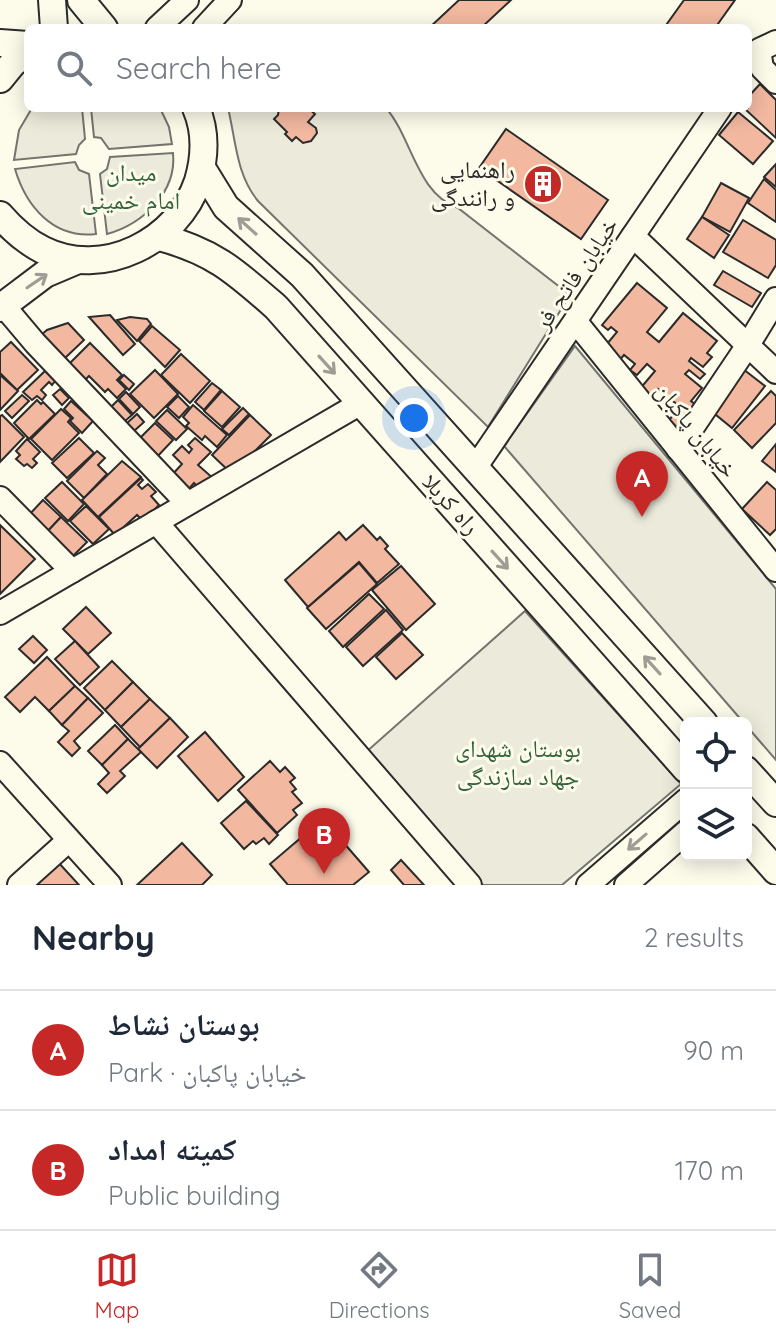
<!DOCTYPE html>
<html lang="en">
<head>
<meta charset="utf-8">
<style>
	body { margin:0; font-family:Quicksand,"Noto Naskh Arabic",sans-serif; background:#f6f6f7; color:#1f2937 }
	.controls { position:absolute; right:24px; bottom:24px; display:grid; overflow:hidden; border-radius:12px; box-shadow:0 4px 20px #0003 }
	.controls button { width:72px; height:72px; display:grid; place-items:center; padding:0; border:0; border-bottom:2px solid #e0e1e3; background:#fff; color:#1f2937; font:40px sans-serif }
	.you { position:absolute; left:414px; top:418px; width:28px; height:28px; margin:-20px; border:6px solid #fff; border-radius:50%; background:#1a73e8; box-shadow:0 0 0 12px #1a73e833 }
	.badge { display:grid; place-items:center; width:52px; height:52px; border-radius:50%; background:#c62828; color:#fff; font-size:26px; font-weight:700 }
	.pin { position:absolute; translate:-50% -66px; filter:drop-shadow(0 2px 4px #0008) }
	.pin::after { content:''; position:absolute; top:42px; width:28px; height:24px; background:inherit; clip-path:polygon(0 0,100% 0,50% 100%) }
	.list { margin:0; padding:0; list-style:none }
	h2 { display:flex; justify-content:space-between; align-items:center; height:104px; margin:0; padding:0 32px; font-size:34px }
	h2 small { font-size:26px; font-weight:400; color:#747a83 }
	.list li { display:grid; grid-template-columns:52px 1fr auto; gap:24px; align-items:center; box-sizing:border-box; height:120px; padding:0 32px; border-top:2px solid #e0e1e3 }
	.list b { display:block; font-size:30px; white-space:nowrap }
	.list p { margin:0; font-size:26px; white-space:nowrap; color:#747a83 }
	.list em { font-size:26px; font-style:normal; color:#747a83 }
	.icon { flex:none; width:44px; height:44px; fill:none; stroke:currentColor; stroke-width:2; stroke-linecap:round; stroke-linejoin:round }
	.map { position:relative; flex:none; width:776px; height:885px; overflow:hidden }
	.search { position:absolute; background:#fff; box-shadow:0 4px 20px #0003; left:24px; right:24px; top:24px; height:88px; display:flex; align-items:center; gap:20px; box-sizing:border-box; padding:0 28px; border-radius:12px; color:#747a83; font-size:30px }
	.sheet { height:344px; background:#fff }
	nav { display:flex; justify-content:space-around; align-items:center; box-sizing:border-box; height:112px; border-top:2px solid #e0e1e3; background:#fff; font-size:22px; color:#747a83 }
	nav a { display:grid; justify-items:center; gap:4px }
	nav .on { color:#c62828 }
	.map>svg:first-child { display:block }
</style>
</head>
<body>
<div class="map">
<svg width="776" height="885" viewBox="0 0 776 885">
	<rect width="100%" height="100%" fill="#fdfbea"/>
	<g fill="#ecebdb" stroke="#74746e" stroke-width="2">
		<polygon points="32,108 82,108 85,139 79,145 76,154 14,160 19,130"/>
		<polygon points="91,108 160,108 169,127 172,144 109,149 101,138 94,137"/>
		<path d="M228,108h158c26,30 31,86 72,100l112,87 -82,132 -230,-226c-22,-27 -22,-60 -30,-93z"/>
		<path d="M173,153c4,39 -30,71 -66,81l-7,-60 7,-5 3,-12z"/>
		<path d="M75,162l4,8 10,4 7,60c-43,5 -70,-28 -81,-65z"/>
		<polygon points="575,346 776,589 776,760 504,446"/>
		<polygon points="525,611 681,784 562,885 483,885 365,753"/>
	</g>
	<g fill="#f2b8a0" stroke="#2b2b2b" stroke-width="2">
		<polygon points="459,0 511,0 481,28 429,28"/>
		<polygon points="684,0 735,0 715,28 664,28"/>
		<polygon points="760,84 776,100 776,138 744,108 748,108 748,97"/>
		<polygon points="279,108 308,108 315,114 308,122 316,128 317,133 311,141 303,143 296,137 292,141 285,134 287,132 274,119 278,115"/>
		<polygon points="738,112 773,141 753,164 719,135"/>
		<polygon points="506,129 608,200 581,239 479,168"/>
		<polygon points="776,164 776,187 764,177"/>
		<polygon points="764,179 776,190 776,222 748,203"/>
		<polygon points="721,183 749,198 730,232 702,217"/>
		<polygon points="702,217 729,235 714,258 687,239"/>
		<polygon points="743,220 776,240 776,265 768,278 723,252"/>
		<polygon points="723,271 761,293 752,307 714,285"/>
		<polygon points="637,283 667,308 647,332 659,342 683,313 717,341 707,353 712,357 703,367 691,358 689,361 705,374 700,379 689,370 685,374 702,388 691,401 701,409 682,432 669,420 680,407 658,389 649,400 638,391 655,371 647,364 637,375 630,370 635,364 624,355 617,363 602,350 617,332 611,327 608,330 602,325"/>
		<polygon points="110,315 135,344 123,355 89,317"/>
		<polygon points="130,317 147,319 151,324 137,341 117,320"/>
		<polygon points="68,323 84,340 64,359 41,335 47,330"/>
		<polygon points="152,326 180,350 165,367 139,341"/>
		<polygon points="11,342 38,370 17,390 0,373 0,352"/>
		<polygon points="90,343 122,375 117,380 126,389 117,398 108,389 105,392 89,376 84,381 68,365"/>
		<polygon points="181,354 210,381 190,403 161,375"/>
		<polygon points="743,369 765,386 732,428 710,410"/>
		<polygon points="155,370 178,394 154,418 130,394"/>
		<polygon points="45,371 55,381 52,385 49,382 41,390 46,395 42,400 37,396 32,400 23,392"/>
		<polygon points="0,375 18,391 0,410"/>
		<polygon points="124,375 134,384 129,390 119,380"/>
		<polygon points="212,383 221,390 204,410 195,402"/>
		<polygon points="60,389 69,398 62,405 53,395"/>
		<polygon points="222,391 240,407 222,427 204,411"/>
		<polygon points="771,391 776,396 776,423 752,448 734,430"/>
		<polygon points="126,392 140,407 133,414 119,399"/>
		<polygon points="22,395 29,401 12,418 5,411"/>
		<polygon points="178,396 189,407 179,418 167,407"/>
		<polygon points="37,400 41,404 43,402 55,414 29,439 14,423"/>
		<polygon points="118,400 132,415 124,422 110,408"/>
		<polygon points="71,401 93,421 82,433 70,421 73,418 64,409"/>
		<polygon points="193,405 227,435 217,447 205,436 202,440 186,426 189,423 183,417"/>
		<polygon points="243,408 249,414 229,435 222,429"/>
		<polygon points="61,409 71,418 68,422 79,433 52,460 31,439"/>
		<polygon points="167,410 187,429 176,440 156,421"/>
		<polygon points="137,414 144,422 133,432 126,424"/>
		<polygon points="2,415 24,437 0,462 0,416"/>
		<polygon points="250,415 271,435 232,474 212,455"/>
		<polygon points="155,423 173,440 154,460 136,442"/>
		<polygon points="79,438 94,453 67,478 52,463"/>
		<polygon points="195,438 211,452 198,465 214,479 203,492 194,483 187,491 171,476 182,464 173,455 182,446 189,453 192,449 188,445"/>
		<polygon points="27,439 40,452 33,459 37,463 32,468 27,464 24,466 16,459 20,455 16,451"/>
		<polygon points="776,444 776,472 762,461"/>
		<polygon points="97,451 105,458 98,465 107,474 84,498 67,481"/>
		<polygon points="122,461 141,477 98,517 82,500"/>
		<polygon points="141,478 143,480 138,485 142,489 148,484 156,492 151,496 159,505 143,521 137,515 115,535 99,517"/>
		<polygon points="62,482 84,504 68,521 45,498"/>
		<polygon points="767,482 776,490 776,529 770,535 742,509"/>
		<polygon points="43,500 61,517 46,533 28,516"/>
		<polygon points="86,506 109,529 93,544 70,521"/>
		<polygon points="61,517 87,542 72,557 46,533"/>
		<polygon points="0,525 35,559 0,594"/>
		<polygon points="363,525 377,540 380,537 388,546 385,549 399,564 377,583 359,562 308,607 285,580 339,532 346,540"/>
		<polygon points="359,563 377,584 326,629 307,608"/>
		<polygon points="401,566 435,604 406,630 372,590"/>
		<polygon points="369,594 384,609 343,647 329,631"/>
		<polygon points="86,607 111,633 88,654 63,629"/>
		<polygon points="386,610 403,630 363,666 346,647"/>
		<polygon points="402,633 423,655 396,679 376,657"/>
		<polygon points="33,636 47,650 34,663 19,649"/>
		<polygon points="75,641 99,667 80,685 55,659"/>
		<polygon points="47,657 75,686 49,711 35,697 20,712 5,697"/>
		<polygon points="112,661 133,682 105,710 84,688"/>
		<polygon points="133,682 150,699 121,727 105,710"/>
		<polygon points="75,686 88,698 62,725 49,711"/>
		<polygon points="88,698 103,713 74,741 80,748 72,756 58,742 69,731 62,725"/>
		<polygon points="150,699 170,718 140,747 121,727"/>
		<polygon points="170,718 188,737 157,768 138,749"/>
		<polygon points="115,725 128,739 102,765 88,751"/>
		<polygon points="205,732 244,777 218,801 178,756"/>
		<polygon points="128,739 141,752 120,771 125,776 107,793 98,784 109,773 102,765"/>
		<polygon points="270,761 280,772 285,767 295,778 290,782 296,789 292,792 302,803 293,810 297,815 277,833 238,790"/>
		<polygon points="246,801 278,835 269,844 264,838 256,844 253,841 244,849 221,823"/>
		<polygon points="323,819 369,872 353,885 288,885 270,864"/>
		<polygon points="182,843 212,875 202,885 137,885"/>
		<polygon points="401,860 424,885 404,885 391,870"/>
		<polygon points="58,862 79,885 34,885"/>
	</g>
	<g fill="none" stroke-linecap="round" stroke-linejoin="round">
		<defs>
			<g id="minor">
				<polyline points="157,28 187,0"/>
				<polyline points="204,28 230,0"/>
				<polyline points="776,42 759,50 762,68 776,82"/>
				<polyline points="633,236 776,372"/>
				<polyline points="3,305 35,343 187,503"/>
				<polyline points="576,322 776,570"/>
				<polyline points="678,449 748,345 776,299"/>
				<polyline points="475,468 720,108"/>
				<polyline points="0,498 72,571"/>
				<polyline points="156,522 470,885"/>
				<polyline points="0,613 361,403"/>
				<polyline points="0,763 110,885"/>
				<polyline points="19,885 69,840"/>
				<polyline points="588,885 686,800"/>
				<polyline points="626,885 686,832"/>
			</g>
			<g id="major">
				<polyline points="52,0 54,28"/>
				<polyline points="81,0 104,28"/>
				<polyline points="0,43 28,45"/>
				<polyline points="0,79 13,63 28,53"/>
				<polyline points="202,168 226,207 302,275 704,723"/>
				<path d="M0,215c13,15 25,26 43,35 60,30 135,-9 155,-69 7,-24 8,-50 -2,-73"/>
				<path d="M159,237c54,14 76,34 117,70l410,462"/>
				<polyline points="0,308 45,274 78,260"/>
				<polyline points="746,770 776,803"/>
				<polyline points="746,837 776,871"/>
			</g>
		</defs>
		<use href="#minor" stroke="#2b2b2b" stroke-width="26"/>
		<use href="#major" stroke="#2b2b2b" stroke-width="30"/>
		<use href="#minor" stroke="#fdfbea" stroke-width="22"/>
		<use href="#major" stroke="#fdfbea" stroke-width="26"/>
	</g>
	<defs><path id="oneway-shaft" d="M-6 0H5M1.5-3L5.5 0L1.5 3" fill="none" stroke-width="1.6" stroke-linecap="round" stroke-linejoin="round" transform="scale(2)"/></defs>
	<g stroke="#9e9d94">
		<use href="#oneway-shaft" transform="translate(247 226) rotate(-138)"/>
		<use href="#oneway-shaft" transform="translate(37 281) rotate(-34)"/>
		<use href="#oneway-shaft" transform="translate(327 365) rotate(48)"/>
		<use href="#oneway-shaft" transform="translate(500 560) rotate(48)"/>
		<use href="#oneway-shaft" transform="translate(652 665) rotate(-132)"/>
		<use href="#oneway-shaft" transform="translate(637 842) rotate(139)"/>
	</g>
	<defs>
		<symbol id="building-disc" viewBox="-11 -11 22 22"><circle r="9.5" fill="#c62828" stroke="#fdfbea"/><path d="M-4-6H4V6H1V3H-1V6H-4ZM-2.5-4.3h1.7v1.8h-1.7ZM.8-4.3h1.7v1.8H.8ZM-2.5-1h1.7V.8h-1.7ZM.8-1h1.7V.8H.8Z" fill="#fff"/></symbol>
	</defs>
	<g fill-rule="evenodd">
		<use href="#building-disc" x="521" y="162" width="44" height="44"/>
	</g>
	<g text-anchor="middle" stroke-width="6" stroke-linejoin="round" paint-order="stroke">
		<g font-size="24" fill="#2b2b2b" stroke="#fdfbea" text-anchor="end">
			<text x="515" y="178">راهنمایی<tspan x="515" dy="28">و رانندگی</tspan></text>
		</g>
		<g font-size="24" fill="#34623c" stroke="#fdfbea">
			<text x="131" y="181">میدان<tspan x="131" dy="28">امام خمینی</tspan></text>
			<text x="518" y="757">بوستان شهدای<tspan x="518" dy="28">جهاد سازندگی</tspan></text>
		</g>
		<g font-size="24" fill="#2b2b2b" stroke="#fdfbea">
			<text transform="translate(576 274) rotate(-56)" y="8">خیابان فاتح فر</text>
			<text transform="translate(696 430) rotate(51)" y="8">خیابان پاکبان</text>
			<text transform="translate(451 504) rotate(48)" y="8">راه کربلا</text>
		</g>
	</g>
</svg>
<div class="controls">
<button><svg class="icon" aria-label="locate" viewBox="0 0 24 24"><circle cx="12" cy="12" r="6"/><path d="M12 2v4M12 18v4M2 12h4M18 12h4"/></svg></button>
<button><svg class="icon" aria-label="layers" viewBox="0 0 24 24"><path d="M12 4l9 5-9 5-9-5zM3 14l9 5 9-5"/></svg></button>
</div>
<div class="you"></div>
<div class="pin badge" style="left:642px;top:517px">A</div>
<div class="pin badge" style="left:324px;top:874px">B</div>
<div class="search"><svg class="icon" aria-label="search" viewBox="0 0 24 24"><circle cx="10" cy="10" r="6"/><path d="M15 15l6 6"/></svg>Search here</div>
</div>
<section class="sheet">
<h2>Nearby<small>2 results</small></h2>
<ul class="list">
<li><span class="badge">A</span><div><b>بوستان نشاط</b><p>Park · خیابان پاکبان</p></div><em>90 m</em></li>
<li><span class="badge">B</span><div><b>کمیته امداد</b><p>Public building</p></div><em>170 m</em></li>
</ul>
</section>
<nav>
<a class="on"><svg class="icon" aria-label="map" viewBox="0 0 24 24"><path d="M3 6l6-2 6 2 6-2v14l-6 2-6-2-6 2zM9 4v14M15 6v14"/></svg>Map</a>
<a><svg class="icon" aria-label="directions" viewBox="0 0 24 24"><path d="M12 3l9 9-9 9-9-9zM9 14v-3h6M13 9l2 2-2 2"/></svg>Directions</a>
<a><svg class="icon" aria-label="saved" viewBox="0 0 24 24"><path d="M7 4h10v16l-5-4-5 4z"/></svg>Saved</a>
</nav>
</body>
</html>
